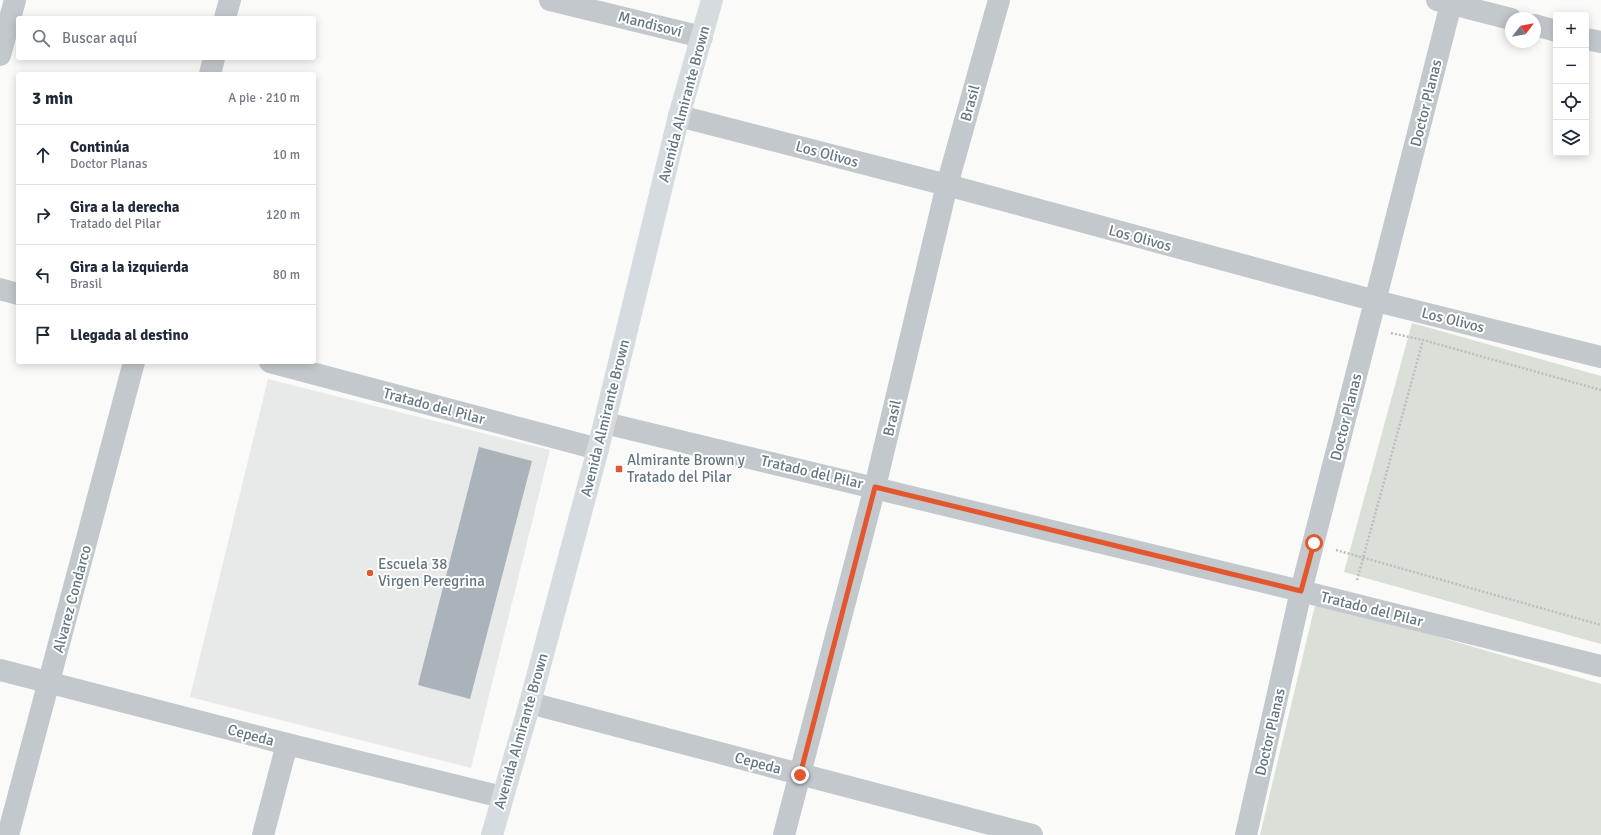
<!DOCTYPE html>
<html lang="es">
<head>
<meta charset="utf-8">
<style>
	body { margin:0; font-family:Signika,sans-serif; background:#f6f6f7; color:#1f2937 }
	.controls { position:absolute; right:12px; top:12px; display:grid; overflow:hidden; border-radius:4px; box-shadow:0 2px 10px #0003 }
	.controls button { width:36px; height:36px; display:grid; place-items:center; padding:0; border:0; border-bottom:1px solid #e0e1e3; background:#fff; color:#1f2937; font:20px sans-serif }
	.compass { position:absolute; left:1505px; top:12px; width:36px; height:36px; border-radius:50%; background:#fff; box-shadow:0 2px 10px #0003; rotate:59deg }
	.stop { position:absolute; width:12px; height:12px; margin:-9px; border:3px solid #e4572e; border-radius:50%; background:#fff }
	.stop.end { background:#e4572e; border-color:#fff; box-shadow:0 1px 4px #0008 }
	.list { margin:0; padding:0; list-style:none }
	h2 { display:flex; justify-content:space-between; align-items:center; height:52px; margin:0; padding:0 16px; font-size:17px }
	h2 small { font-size:13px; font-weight:400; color:#747a83 }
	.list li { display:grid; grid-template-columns:26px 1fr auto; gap:12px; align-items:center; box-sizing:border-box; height:60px; padding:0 16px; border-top:1px solid #e0e1e3 }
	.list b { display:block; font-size:15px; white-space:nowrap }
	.list p { margin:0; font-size:13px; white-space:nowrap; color:#747a83 }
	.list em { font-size:13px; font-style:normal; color:#747a83 }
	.icon { flex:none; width:22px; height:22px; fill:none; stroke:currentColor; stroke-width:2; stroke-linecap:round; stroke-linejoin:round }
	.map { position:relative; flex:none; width:1601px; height:835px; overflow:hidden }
	.search { position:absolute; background:#fff; box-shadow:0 2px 10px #0003; left:16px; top:16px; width:300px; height:44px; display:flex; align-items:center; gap:10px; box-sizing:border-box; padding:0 14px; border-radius:4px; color:#747a83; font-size:15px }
	.panel { position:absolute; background:#fff; box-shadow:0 2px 10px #0003; left:16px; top:72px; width:300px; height:292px; border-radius:4px }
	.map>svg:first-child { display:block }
</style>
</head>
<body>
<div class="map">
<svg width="1601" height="835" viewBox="0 0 1601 835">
	<rect width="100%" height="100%" fill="#fafaf8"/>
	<polygon fill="#e8e9e9" points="268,379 550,450 471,768 190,697"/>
	<g fill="#dadfd7">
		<polygon points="1412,323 1601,376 1601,644 1344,572"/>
		<polygon points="1316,601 1601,684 1601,835 1260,835"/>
	</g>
	<polygon fill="#aab3b9" points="479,447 532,461 470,699 418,685"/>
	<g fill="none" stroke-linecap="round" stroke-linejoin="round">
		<g stroke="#bbbfc2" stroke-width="2.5" stroke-dasharray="2 2" stroke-linecap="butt">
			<polyline points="1391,333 1423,340"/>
			<polyline points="1336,550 1601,625"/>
			<polyline points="1357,580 1423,340 1601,390"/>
		</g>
		<g stroke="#c3c8cc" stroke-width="22">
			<polyline points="550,0 702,37"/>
			<polyline points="1437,0 1511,19"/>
			<polyline points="225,18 230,0"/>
			<polyline points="1535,25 1556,31"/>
			<polyline points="1586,39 1601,42"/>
			<polyline points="0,55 15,0"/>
			<polyline points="210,74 214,58"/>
			<polyline points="679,116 947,185 1376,301 1601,357"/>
			<polyline points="0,289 18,294"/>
			<polyline points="270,362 598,449"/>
			<polyline points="605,423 1301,591 1601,666"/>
			<polyline points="0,670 287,744 502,797"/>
			<polyline points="530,703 1032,835"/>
			<polyline points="8,835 134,362"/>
			<polyline points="263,835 287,744"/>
			<polyline points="784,835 875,487 947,185 999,0"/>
			<polyline points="1246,835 1301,591 1452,0"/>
		</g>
		<polyline stroke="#d6dbdf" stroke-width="22" points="492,835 530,703 598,449 679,116 712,0"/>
	</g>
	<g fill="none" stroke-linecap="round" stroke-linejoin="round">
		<polyline stroke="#e4572e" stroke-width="5" points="800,775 875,487 1301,591 1314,543"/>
	</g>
	<g fill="#e4572e" stroke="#fff" stroke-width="1.5">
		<rect x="615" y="465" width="8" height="8" rx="2"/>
		<circle cx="370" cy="573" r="4"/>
	</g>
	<g text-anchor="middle" stroke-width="4" stroke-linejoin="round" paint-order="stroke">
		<g font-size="15" fill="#657683" stroke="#fff">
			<text transform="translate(650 24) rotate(14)" y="5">Mandisoví</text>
			<text transform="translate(970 103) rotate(-75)" y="5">Brasil</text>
			<text transform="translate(1426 103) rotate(-76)" y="5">Doctor Planas</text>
			<text transform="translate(684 104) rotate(-75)" y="5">Avenida Almirante Brown</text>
			<text transform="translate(827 154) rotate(15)" y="5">Los Olivos</text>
			<text transform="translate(1140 238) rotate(15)" y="5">Los Olivos</text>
			<text transform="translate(1453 320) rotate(14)" y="5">Los Olivos</text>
			<text transform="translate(434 406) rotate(15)" y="5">Tratado del Pilar</text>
			<text transform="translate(1346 417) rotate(-76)" y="5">Doctor Planas</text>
			<text transform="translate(605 418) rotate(-76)" y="5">Avenida Almirante Brown</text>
			<text transform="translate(892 418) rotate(-77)" y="5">Brasil</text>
			<text transform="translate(812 472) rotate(13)" y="5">Tratado del Pilar</text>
			<text transform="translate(72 599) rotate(-75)" y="5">Alvarez Condarco</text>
			<text transform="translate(1372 609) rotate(14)" y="5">Tratado del Pilar</text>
			<text transform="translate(521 731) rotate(-74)" y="5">Avenida Almirante Brown</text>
			<text transform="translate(1270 732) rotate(-77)" y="5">Doctor Planas</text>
			<text transform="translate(251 735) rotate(15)" y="5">Cepeda</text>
			<text transform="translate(758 763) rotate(15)" y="5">Cepeda</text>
		</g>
		<g font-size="15" fill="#657683" stroke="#fff" text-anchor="start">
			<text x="627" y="465">Almirante Brown y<tspan x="627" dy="17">Tratado del Pilar</tspan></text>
			<text x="378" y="569">Escuela 38<tspan x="378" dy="17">Virgen Peregrina</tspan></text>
		</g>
	</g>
</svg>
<div class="controls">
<button>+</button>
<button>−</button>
<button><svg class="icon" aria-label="locate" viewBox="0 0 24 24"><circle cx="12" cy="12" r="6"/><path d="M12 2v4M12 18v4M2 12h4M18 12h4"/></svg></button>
<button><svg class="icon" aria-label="layers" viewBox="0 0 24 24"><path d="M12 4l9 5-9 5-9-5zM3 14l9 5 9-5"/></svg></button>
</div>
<svg class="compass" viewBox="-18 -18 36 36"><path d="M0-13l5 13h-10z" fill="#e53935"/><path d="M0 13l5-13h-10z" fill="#747a83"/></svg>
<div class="stop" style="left:1314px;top:543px"></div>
<div class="stop end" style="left:800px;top:775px"></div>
<div class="search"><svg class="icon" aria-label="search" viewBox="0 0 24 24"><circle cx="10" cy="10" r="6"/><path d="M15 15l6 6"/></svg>Buscar aquí</div>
<section class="panel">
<h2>3 min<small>A pie · 210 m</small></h2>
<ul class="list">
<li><svg class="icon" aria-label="ahead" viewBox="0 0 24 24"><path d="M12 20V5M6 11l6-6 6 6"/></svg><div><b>Continúa</b><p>Doctor Planas</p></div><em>10 m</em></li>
<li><svg class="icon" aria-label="right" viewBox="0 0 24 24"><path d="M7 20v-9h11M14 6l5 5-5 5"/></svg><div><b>Gira a la derecha</b><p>Tratado del Pilar</p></div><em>120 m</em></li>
<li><svg class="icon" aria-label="left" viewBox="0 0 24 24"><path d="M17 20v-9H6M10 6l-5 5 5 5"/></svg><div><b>Gira a la izquierda</b><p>Brasil</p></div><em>80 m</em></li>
<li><svg class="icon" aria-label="arrive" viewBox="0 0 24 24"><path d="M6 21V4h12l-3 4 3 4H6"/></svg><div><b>Llegada al destino</b></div></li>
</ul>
</section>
</div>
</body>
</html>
